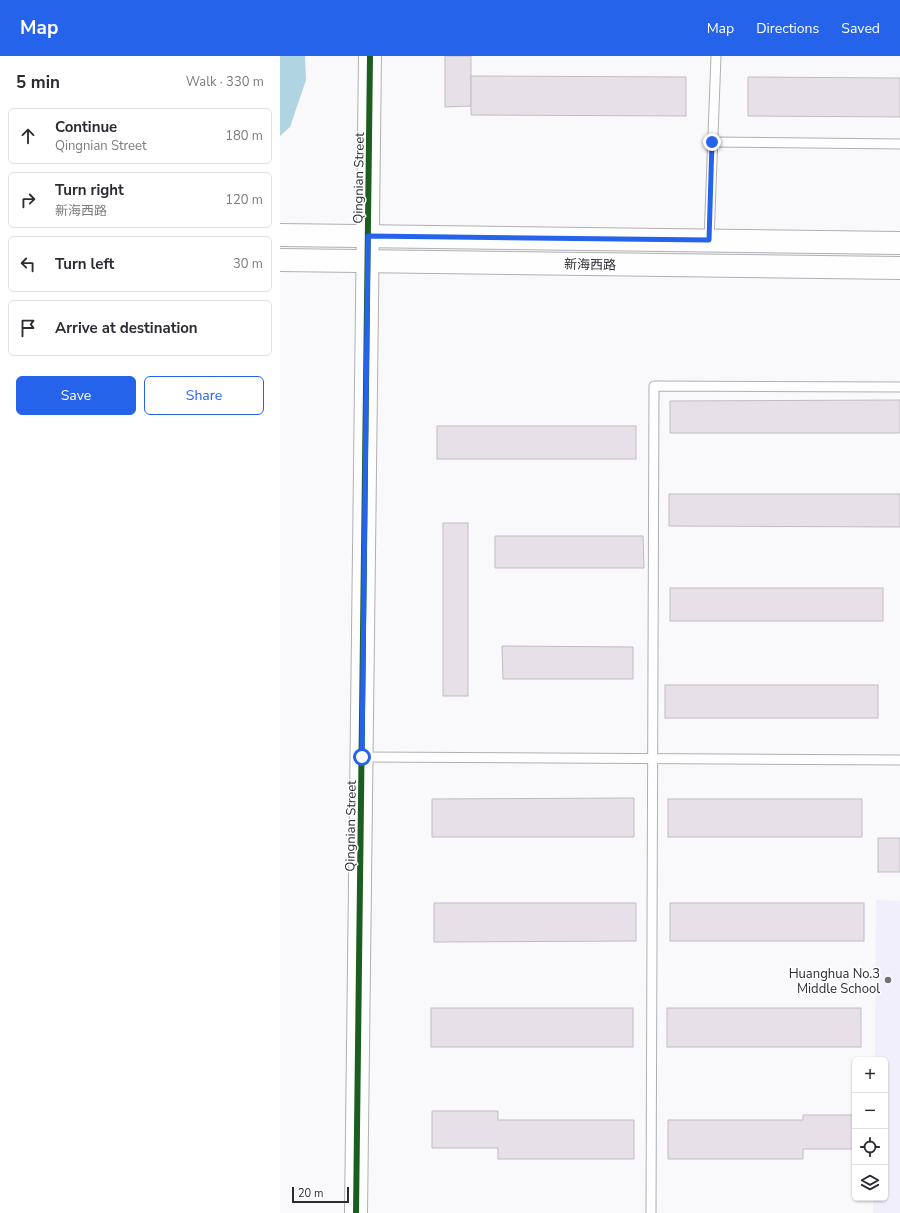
<!DOCTYPE html>
<html lang="en">
<head>
<meta charset="utf-8">
<style>
	body { margin:0; font-family:"Nunito Sans","Noto Sans SC",sans-serif; background:#f7f7f7; color:#2b2b33 }
	.controls { position:absolute; right:12px; bottom:12px; display:grid; overflow:hidden; border-radius:6px; box-shadow:0 1px 3px #0004 }
	.controls button { width:36px; height:36px; display:grid; place-items:center; padding:0; border:0; border-bottom:1px solid #e1e1e2; background:#fff; color:#2b2b33; font:20px sans-serif }
	.scale { position:absolute; left:12px; bottom:10px; width:57px; box-sizing:border-box; padding-left:4px; border:2px solid #2c2a33; border-top:0; font-size:11px; line-height:14px; white-space:nowrap; color:#2c2a33; -webkit-text-stroke:3px #fff; paint-order:stroke }
	.stop { position:absolute; width:12px; height:12px; margin:-9px; border:3px solid #2563eb; border-radius:50%; background:#fff }
	.stop.end { background:#2563eb; border-color:#fff; box-shadow:0 1px 4px #0008 }
	.list { margin:0; padding:0; list-style:none }
	h2 { display:flex; justify-content:space-between; align-items:center; height:52px; margin:0; padding:0 16px; font-size:17px }
	h2 small { font-size:13px; font-weight:400; color:#7c7c81 }
	.list li { display:grid; grid-template-columns:26px 1fr auto; gap:12px; align-items:center; box-sizing:border-box; height:56px; margin:0 8px 8px; padding:0 8px; border:1px solid #e1e1e2; border-radius:6px }
	.list b { display:block; font-size:15px; white-space:nowrap }
	.list p { margin:0; font-size:13px; white-space:nowrap; color:#7c7c81 }
	.list em { font-size:13px; font-style:normal; color:#7c7c81 }
	.actions { display:flex; gap:8px; padding:12px 16px }
	.actions a { flex:1; padding:9px 0; border:1px solid #2563eb; border-radius:6px; text-align:center; font-size:14px; color:#2563eb }
	.actions .main { background:#2563eb; color:#fff }
	.icon { flex:none; width:22px; height:22px; fill:none; stroke:currentColor; stroke-width:2; stroke-linecap:round; stroke-linejoin:round }
	.map { position:relative; flex:none; width:620px; height:1157px; overflow:hidden }
	header { display:flex; align-items:center; gap:24px; box-sizing:border-box; height:56px; padding:0 20px; background:#2563eb; color:#fff }
	header strong { font-size:19px }
	nav { display:flex; gap:22px; margin-inline-start:auto; font-size:14px }
	main { display:flex }
	aside { flex:1; background:#fff }
	.map>svg:first-child { display:block }
</style>
</head>
<body>
<header>
<strong>Map</strong>
<nav><a>Map</a><a>Directions</a><a>Saved</a></nav>
</header>
<main>
<aside>
<h2>5 min<small>Walk · 330 m</small></h2>
<ul class="list">
<li><svg class="icon" aria-label="ahead" viewBox="0 0 24 24"><path d="M12 20V5M6 11l6-6 6 6"/></svg><div><b>Continue</b><p>Qingnian Street</p></div><em>180 m</em></li>
<li><svg class="icon" aria-label="right" viewBox="0 0 24 24"><path d="M7 20v-9h11M14 6l5 5-5 5"/></svg><div><b>Turn right</b><p>新海西路</p></div><em>120 m</em></li>
<li><svg class="icon" aria-label="left" viewBox="0 0 24 24"><path d="M17 20v-9H6M10 6l-5 5 5 5"/></svg><div><b>Turn left</b></div><em>30 m</em></li>
<li><svg class="icon" aria-label="arrive" viewBox="0 0 24 24"><path d="M6 21V4h12l-3 4 3 4H6"/></svg><div><b>Arrive at destination</b></div></li>
</ul>
<div class="actions"><a class="main">Save</a><a>Share</a></div>
</aside>
<div class="map">
<svg width="620" height="1157" viewBox="0 0 620 1157">
	<rect width="100%" height="100%" fill="#f9f8fb"/>
	<polygon fill="#f1effb" points="596,844 620,845 620,1157 593,1157 593,1142 605,1142 605,1004 595,1004"/>
	<polygon fill="#b1d4e2" points="0,0 25,0 26,24 10,71 0,80"/>
	<g fill="#e7e0e8" stroke="#c1bdc2">
		<polygon points="165,0 191,0 191,50 165,51"/>
		<polygon points="191,20 406,21 406,60 191,59"/>
		<polygon points="468,21 620,22 620,61 468,60"/>
		<polygon points="620,344 620,377 390,377 390,345"/>
		<rect x="157" y="370" width="199" height="33"/>
		<polygon points="389,438 620,438 620,471 389,470"/>
		<rect x="163" y="467" width="25" height="173"/>
		<polygon points="215,480 363,480 364,512 215,512"/>
		<rect x="390" y="532" width="213" height="33"/>
		<polygon points="222,590 353,591 353,623 223,623"/>
		<rect x="385" y="629" width="213" height="33"/>
		<polygon points="354,742 354,781 152,781 152,743"/>
		<rect x="388" y="743" width="194" height="38"/>
		<rect x="598" y="782" width="22" height="34"/>
		<polygon points="154,847 356,847 356,885 154,886"/>
		<rect x="390" y="847" width="194" height="38"/>
		<rect x="151" y="952" width="202" height="39"/>
		<rect x="387" y="952" width="194" height="39"/>
		<polygon points="152,1055 218,1055 218,1064 354,1064 354,1103 218,1103 218,1092 152,1092"/>
		<polygon points="523,1059 575,1059 575,1093 523,1093 523,1103 388,1103 388,1064 523,1064"/>
	</g>
	<g fill="none" stroke-linecap="round" stroke-linejoin="round">
		<defs>
			<g id="service">
				<polyline points="432,86 620,88"/>
				<polyline points="429,184 436,0"/>
				<polyline points="82,701 620,704"/>
				<polyline points="371,1157 374,330 620,331"/>
			</g>
			<polyline id="tertiary" points="76,1157 90,0"/>
			<g id="secondary">
				<polyline points="0,179 620,187"/>
				<polyline points="0,204 620,212"/>
			</g>
		</defs>
		<use href="#service" stroke="#b0afb4" stroke-width="11"/>
		<use href="#tertiary" stroke="#b0afb4" stroke-width="24"/>
		<use href="#secondary" stroke="#b0afb4" stroke-width="24"/>
		<use href="#service" stroke="#fefefe" stroke-width="9"/>
		<use href="#tertiary" stroke="#fefefe" stroke-width="22"/>
		<use href="#secondary" stroke="#fefefe" stroke-width="22"/>
		<defs>
			<polyline id="cycleway" points="76,1157 90,0"/>
		</defs>
		<use href="#cycleway" stroke="#fff" stroke-width="8"/>
		<use href="#cycleway" stroke="#1b5e20" stroke-width="6"/>
	</g>
	<g fill="none" stroke-linecap="round" stroke-linejoin="round">
		<polyline stroke="#2563eb" stroke-width="5" points="82,701 88,180 429,184 432,86"/>
	</g>
	<circle fill="#747279" stroke="#fff" stroke-width="1.5" cx="608" cy="924" r="4"/>
	<g text-anchor="middle" stroke-width="3" stroke-linejoin="round" paint-order="stroke">
		<g font-size="13" fill="#2c2a33" stroke="#fff">
			<text transform="translate(78 122) rotate(-89)" y="5">Qingnian Street</text>
			<text transform="translate(310 208) rotate(1)" y="5">新海西路</text>
			<text transform="translate(70 770) rotate(-89)" y="5">Qingnian Street</text>
		</g>
		<g font-size="13" fill="#2c2a33" stroke="#fff" text-anchor="end">
			<text x="600" y="922">Huanghua No.3<tspan x="600" dy="15">Middle School</tspan></text>
		</g>
	</g>
</svg>
<div class="controls">
<button>+</button>
<button>−</button>
<button><svg class="icon" aria-label="locate" viewBox="0 0 24 24"><circle cx="12" cy="12" r="6"/><path d="M12 2v4M12 18v4M2 12h4M18 12h4"/></svg></button>
<button><svg class="icon" aria-label="layers" viewBox="0 0 24 24"><path d="M12 4l9 5-9 5-9-5zM3 14l9 5 9-5"/></svg></button>
</div>
<div class="scale">20 m</div>
<div class="stop" style="left:82px;top:701px"></div>
<div class="stop end" style="left:432px;top:86px"></div>
</div>
</main>
</body>
</html>
